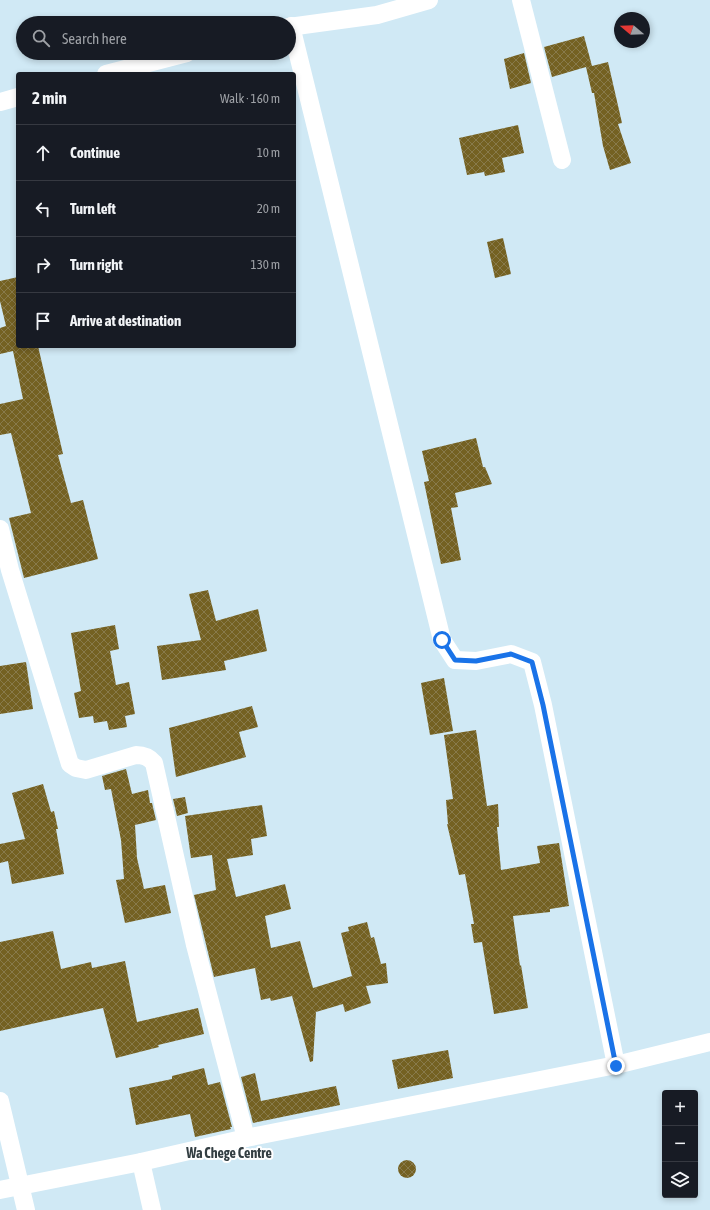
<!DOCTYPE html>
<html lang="en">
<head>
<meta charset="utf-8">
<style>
	body { margin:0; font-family:"Asap Condensed",sans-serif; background:#20242c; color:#f1f3f6 }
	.controls { position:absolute; right:12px; bottom:12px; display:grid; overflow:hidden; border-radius:4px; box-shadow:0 2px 6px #0003 }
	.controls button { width:36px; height:36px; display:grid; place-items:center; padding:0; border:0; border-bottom:1px solid #363941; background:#171b24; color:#f1f3f6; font:20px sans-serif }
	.compass { position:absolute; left:614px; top:12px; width:36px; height:36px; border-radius:50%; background:#171b24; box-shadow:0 2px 6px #0003; rotate:289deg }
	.stop { position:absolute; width:12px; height:12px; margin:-9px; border:3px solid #1a73e8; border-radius:50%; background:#fff }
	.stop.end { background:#1a73e8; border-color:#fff; box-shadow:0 1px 4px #0008 }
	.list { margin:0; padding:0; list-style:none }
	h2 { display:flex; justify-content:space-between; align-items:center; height:52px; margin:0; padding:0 16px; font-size:17px }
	h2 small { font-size:13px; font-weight:400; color:#9ea1a6 }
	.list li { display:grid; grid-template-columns:26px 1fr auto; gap:12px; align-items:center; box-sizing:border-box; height:56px; padding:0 16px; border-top:1px solid #363941 }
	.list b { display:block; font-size:15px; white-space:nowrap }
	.list em { font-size:13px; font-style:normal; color:#9ea1a6 }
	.icon { flex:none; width:22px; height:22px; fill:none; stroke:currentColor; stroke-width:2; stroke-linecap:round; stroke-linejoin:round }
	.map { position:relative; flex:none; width:710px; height:1210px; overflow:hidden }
	.search { position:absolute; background:#171b24; box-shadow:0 2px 6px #0003; left:16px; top:16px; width:280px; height:44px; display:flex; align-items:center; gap:10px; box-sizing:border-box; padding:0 14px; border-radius:22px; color:#9ea1a6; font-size:15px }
	.panel { position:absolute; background:#171b24; box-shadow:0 2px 6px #0003; left:16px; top:72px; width:280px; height:276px; border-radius:4px }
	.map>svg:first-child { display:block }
</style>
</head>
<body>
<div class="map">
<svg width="710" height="1210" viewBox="0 0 710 1210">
	<defs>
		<pattern id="building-cross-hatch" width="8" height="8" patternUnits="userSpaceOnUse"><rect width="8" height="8" fill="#746122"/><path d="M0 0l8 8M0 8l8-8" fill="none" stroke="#887a4b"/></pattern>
	</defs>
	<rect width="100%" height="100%" fill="#d0e9f5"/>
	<g fill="url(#building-cross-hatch)">
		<polygon points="584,36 592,66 608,62 622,123 618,124 631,163 610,170 603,146 594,93 592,93 586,67 552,77 544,47"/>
		<polygon points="524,53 531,83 510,89 504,59"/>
		<polygon points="518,125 524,153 502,158 505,172 485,176 484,172 467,175 459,138"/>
		<polygon points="503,238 511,274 495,278 487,242"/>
		<polygon points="18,277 18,346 38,346 63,454 58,455 71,503 83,500 98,559 24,578 9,518 31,513 11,433 0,435 0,404 23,399 13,351 0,354 0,328 6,326 0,301 0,281"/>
		<polygon points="476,438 483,467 485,467 492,484 455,493 458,507 451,508 461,560 441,564 424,482 429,481 422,451"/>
		<polygon points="208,590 216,621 258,609 267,651 224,661 226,670 162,680 157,646 201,640 189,594"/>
		<polygon points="115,625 119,649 110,651 116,685 129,682 135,714 125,716 127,727 109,730 107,721 94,723 93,716 79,718 74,693 81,691 71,633"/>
		<polygon points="26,662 33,709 0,714 0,666"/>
		<polygon points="444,678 453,731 430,735 421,683"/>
		<polygon points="252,706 258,727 239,732 246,757 176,777 169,728"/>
		<polygon points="476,730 487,806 498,804 499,827 497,827 501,870 540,863 537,846 559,843 569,906 550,909 550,912 513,916 520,966 521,965 528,1008 494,1014 482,942 474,943 471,924 474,924 465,874 459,875 447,824 448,824 446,800 453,799 444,735"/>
		<polygon points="126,769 132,794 148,790 150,803 152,803 156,820 135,825 137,858 144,889 165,885 171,913 125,923 116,880 124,879 121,840 111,789 105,790 102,776"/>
		<polygon points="43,784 51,812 54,811 58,829 56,829 64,874 12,884 8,861 0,863 0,844 25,839 12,793"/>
		<polygon points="185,797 188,813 177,816 173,799"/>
		<polygon points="262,805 267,836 251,839 253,855 227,859 236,897 285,884 291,909 265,916 271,948 300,941 313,988 352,976 341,933 349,931 348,927 367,922 371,938 374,937 381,964 386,963 388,983 366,986 371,1003 345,1012 343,1004 316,1012 313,1061 310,1062 292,996 271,1001 270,998 261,1000 255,968 214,977 194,895 216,890 212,855 191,858 185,816"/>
		<polygon points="53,931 61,969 91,962 92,968 125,961 137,1022 198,1008 204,1034 158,1045 159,1047 116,1058 103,1008 0,1031 0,942"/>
		<polygon points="448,1050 453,1078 398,1089 392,1060"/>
		<polygon points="204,1068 208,1085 220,1082 232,1127 230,1127 231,1129 195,1137 190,1114 136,1125 129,1088 172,1079 172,1076"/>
		<polygon points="255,1073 261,1101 336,1086 340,1105 253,1123 241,1077"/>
		<circle cx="407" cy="1169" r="9"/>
	</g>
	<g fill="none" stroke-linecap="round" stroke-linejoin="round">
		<g stroke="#fff" stroke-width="18">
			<polyline points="521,0 562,160"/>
			<polyline points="291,26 442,640 455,660 476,661 511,654 532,662 543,705 616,1065"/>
			<polyline points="289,27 377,15 429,0"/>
			<polyline points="106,74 187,53"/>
			<polyline points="0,102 18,97"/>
			<path d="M0,529l10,41 60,194 6,4 10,2 50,-15c8,0 13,2 18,8l41,182 51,193"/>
			<polyline points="0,1101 26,1210"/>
			<polyline points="141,1162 152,1210"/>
			<polyline points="0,1190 141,1162 246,1138 616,1065 710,1042"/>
		</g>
	</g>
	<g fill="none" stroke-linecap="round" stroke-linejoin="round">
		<polyline stroke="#1a73e8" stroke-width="5" points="442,640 455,660 476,661 511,654 532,662 543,705 616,1066"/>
	</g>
	<g text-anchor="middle" stroke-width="4" stroke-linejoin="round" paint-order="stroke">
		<g font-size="14" font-weight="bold" fill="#333e42" stroke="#fff">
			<text x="229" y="1158">Wa Chege Centre</text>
		</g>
	</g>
</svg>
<div class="controls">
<button>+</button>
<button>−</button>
<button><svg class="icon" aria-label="layers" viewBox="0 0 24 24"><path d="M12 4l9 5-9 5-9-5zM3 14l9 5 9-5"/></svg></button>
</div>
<svg class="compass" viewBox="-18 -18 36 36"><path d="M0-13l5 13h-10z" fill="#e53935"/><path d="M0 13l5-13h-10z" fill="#9ea1a6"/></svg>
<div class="stop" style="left:442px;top:640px"></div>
<div class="stop end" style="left:616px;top:1066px"></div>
<div class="search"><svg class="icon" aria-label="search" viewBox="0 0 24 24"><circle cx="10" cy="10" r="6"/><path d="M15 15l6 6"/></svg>Search here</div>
<section class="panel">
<h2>2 min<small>Walk · 160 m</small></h2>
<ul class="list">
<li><svg class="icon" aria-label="ahead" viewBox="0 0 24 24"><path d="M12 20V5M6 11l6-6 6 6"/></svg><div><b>Continue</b></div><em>10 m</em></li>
<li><svg class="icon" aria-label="left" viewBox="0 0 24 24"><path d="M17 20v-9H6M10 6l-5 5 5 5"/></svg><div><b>Turn left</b></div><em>20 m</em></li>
<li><svg class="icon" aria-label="right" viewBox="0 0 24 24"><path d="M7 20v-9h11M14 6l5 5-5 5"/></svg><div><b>Turn right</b></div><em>130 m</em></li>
<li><svg class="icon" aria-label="arrive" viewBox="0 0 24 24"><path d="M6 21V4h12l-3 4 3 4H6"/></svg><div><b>Arrive at destination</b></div></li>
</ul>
</section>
</div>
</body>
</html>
